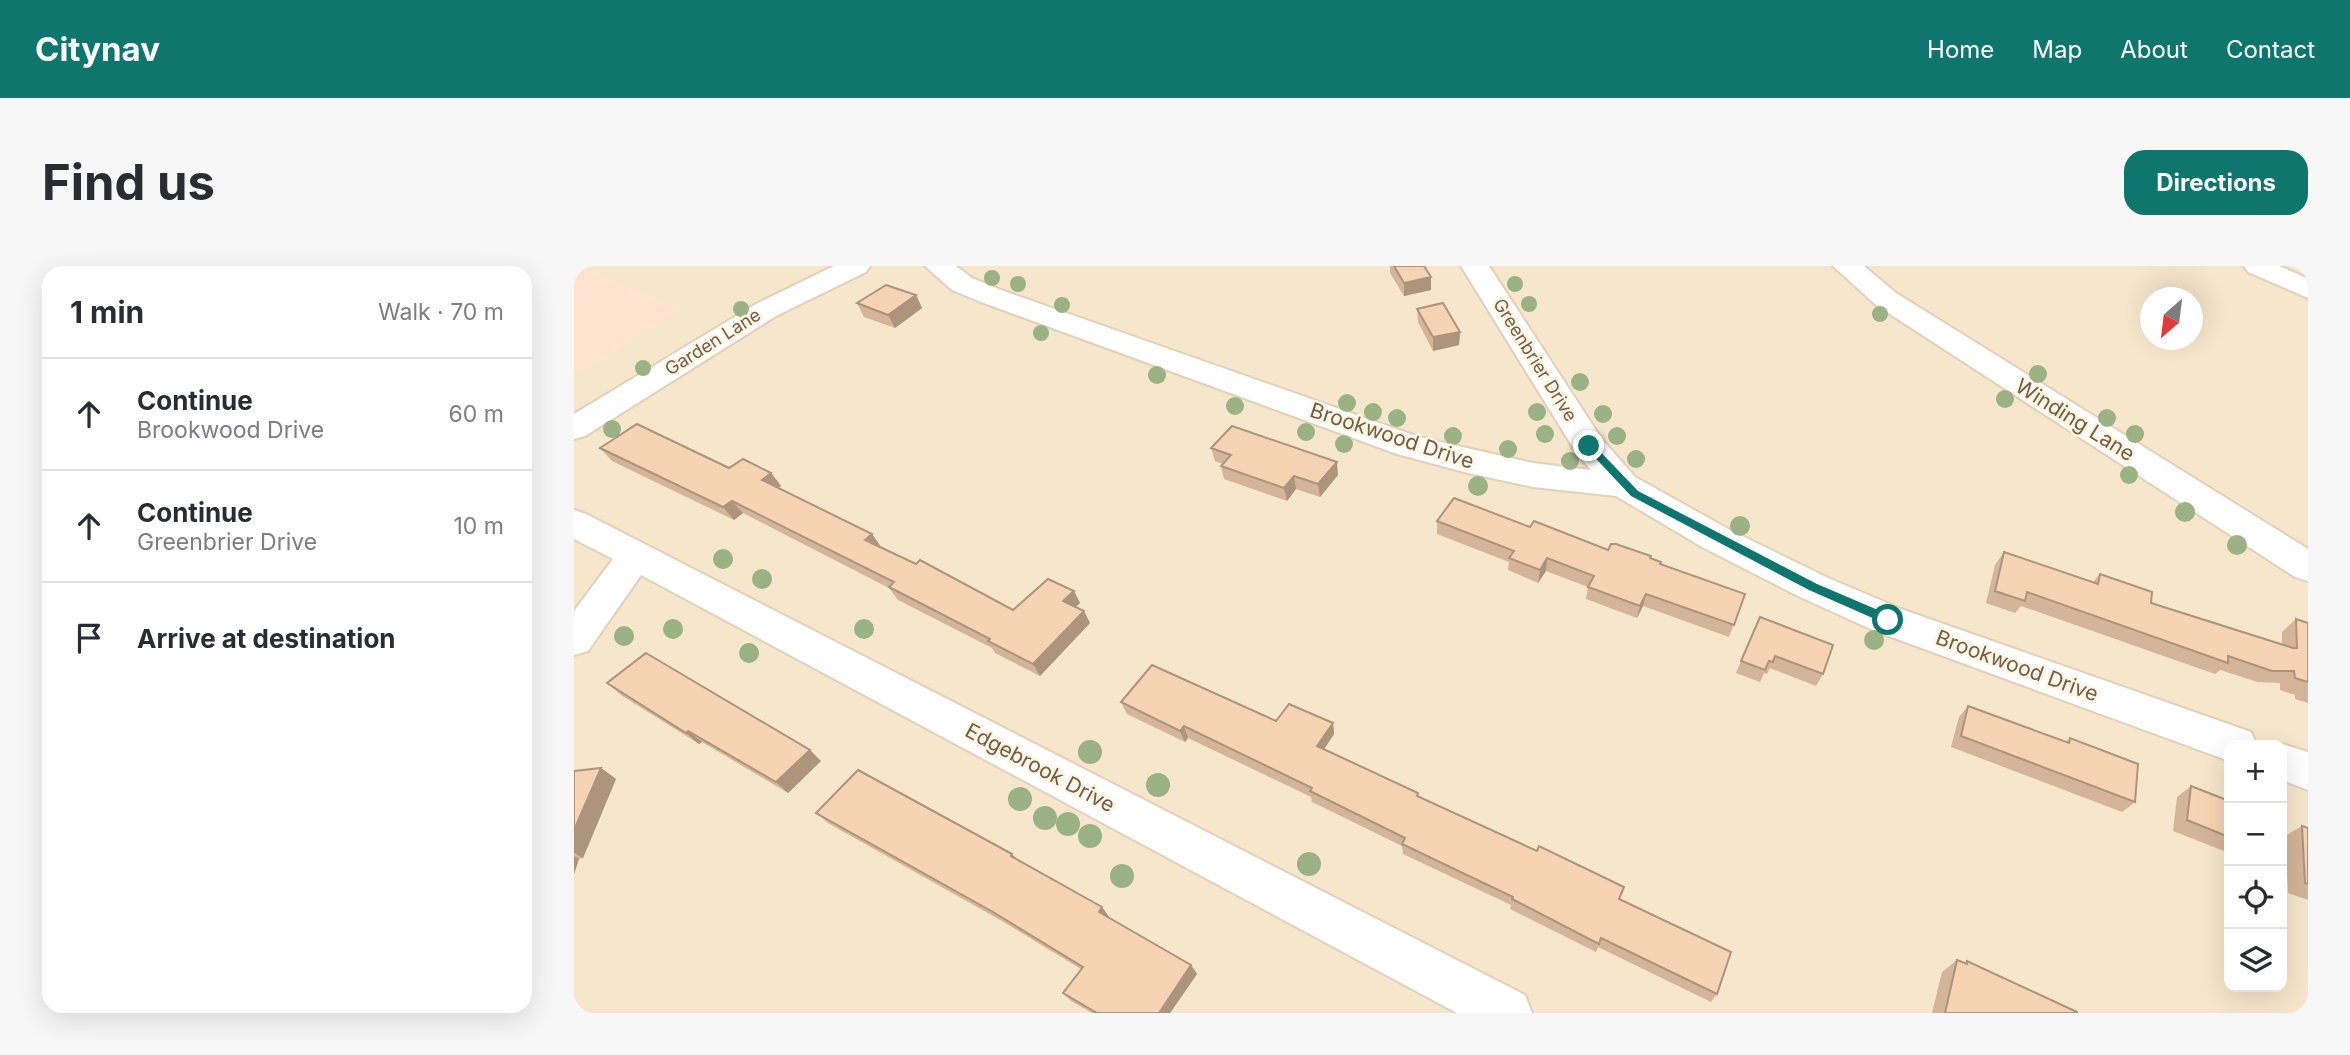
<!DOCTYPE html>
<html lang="en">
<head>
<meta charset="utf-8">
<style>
	body { margin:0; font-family:Inter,sans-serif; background:#f7f7f7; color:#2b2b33 }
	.controls { position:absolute; right:21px; bottom:21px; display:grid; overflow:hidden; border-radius:14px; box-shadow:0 7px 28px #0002 }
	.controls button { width:63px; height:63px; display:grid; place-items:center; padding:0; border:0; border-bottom:2px solid #e1e1e2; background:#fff; color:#2b2b33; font:35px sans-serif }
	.compass { position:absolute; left:1566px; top:21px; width:63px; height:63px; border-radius:50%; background:#fff; box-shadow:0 7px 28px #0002; rotate:208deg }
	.stop { position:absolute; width:21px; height:21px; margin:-16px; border:5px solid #0f766e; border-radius:50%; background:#fff }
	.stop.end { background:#0f766e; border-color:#fff; box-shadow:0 2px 7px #0008 }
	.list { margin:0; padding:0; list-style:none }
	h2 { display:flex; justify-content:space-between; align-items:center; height:91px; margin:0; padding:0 28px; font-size:30px }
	h2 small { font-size:23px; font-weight:400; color:#7c7c81 }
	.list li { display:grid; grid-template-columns:46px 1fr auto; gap:21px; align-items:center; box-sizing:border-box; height:112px; padding:0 28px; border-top:2px solid #e1e1e2 }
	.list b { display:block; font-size:26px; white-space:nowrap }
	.list p { margin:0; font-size:23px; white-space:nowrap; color:#7c7c81 }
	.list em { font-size:23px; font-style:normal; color:#7c7c81 }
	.icon { flex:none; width:38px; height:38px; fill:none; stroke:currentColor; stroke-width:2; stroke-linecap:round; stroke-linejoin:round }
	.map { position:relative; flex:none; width:1734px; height:747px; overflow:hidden; border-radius:21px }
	header { display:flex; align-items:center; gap:42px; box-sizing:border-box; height:98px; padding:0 35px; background:#0f766e; color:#fff }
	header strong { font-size:33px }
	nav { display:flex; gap:38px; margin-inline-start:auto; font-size:24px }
	.intro { display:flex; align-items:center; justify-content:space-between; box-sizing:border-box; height:168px; padding:0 42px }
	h1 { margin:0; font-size:49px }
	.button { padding:18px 32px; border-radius:21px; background:#0f766e; color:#fff; font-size:24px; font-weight:700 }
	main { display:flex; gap:42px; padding:0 42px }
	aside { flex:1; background:#fff; border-radius:21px; box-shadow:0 7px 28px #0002 }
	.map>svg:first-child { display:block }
</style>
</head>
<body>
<header>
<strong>Citynav</strong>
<nav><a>Home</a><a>Map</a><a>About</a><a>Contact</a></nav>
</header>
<div class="intro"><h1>Find us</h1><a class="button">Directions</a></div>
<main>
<aside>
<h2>1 min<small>Walk · 70 m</small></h2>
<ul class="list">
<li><svg class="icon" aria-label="ahead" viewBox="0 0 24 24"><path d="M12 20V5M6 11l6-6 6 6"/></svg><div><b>Continue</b><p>Brookwood Drive</p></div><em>60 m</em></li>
<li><svg class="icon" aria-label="ahead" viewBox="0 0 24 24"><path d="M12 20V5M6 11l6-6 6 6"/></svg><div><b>Continue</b><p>Greenbrier Drive</p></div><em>10 m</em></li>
<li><svg class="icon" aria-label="arrive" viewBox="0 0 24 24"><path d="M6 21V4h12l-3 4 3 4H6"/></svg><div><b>Arrive at destination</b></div></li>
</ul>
</aside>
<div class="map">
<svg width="1734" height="747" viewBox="0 0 1734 747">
	<rect width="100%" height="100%" fill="#fef4dd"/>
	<path fill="#f6e6cb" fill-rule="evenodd" d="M2,0h1732v747h-1734v-638l105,-66zM1576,32h42v42h-42zM1655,479h53v242h-53z"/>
	<polygon fill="#ffe2d0" points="0,0 2,0 106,43 0,109"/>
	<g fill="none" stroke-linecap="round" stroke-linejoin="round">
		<defs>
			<g id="minor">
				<polygon points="260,0 296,0 292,6 202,50 11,170 0,173 0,148 182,38"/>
				<polygon points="351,0 382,0 398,12 427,24 845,171 959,197 1017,204 1003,188 887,0 915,0 1027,172 1061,211 1156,264 1252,311 1327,343 1677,466 1683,479 1655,479 1655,495 1647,492 1301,365 1226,331 1130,282 1042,230 959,221 894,207 823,188 407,36 378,24"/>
				<polygon points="1259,0 1290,0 1322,27 1734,283 1734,315 1721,311 1302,39"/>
				<polygon points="1670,0 1706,0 1734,13 1734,32 1674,6"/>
				<polygon points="0,244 12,248 951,729 958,747 883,747 67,309 14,385 0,389 0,345 39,293 0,273"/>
				<polygon points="1708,478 1734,486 1734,524 1708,514 1708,479 1703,479"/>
			</g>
		</defs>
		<use href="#minor" stroke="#e2d0b9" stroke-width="4"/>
		<use href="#minor" fill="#fff" fill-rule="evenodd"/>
	</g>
	<g fill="#9ab284">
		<circle cx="418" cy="12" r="8"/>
		<circle cx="444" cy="18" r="8"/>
		<circle cx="941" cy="18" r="8"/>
		<circle cx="955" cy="38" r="8"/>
		<circle cx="488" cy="39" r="8"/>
		<circle cx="167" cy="43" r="8"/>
		<circle cx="1306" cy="48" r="8"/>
		<circle cx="467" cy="67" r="8"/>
		<circle cx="69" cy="102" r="8"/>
		<circle cx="1464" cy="108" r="9"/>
		<circle cx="583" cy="109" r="9"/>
		<circle cx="1006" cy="116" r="9"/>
		<circle cx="1431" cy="133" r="9"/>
		<circle cx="773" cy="137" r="9"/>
		<circle cx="661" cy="140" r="9"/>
		<circle cx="799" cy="146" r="9"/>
		<circle cx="963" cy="146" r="9"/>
		<circle cx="1029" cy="148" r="9"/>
		<circle cx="823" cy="152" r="9"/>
		<circle cx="1533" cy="152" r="9"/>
		<circle cx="38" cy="163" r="9"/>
		<circle cx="732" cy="166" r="9"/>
		<circle cx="971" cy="168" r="9"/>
		<circle cx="1561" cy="168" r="9"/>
		<circle cx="879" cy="170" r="9"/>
		<circle cx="1043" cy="170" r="9"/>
		<circle cx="770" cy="178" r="9"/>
		<circle cx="934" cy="183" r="9"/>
		<circle cx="1062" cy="193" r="9"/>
		<circle cx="996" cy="195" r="9"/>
		<circle cx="1555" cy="209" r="9"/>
		<circle cx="904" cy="220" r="10"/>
		<circle cx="1611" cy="246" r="10"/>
		<circle cx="1166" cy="260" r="10"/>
		<circle cx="1663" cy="279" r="10"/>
		<circle cx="149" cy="293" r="10"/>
		<circle cx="188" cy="313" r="10"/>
		<circle cx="99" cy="363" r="10"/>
		<circle cx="290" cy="363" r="10"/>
		<circle cx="50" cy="370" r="10"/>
		<circle cx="1300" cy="374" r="10"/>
		<circle cx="175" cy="387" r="10"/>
		<circle cx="516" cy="486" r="12"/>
		<circle cx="584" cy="519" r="12"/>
		<circle cx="446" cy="533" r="12"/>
		<circle cx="471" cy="552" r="12"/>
		<circle cx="494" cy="558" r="12"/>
		<circle cx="516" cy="570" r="12"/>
		<circle cx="735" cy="598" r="12"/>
		<circle cx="548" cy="610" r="12"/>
	</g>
	<g fill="#d4b599">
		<polygon points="816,0 850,0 857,11 857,24 830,30 816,7"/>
		<polygon points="342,29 348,42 321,62 290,51 283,37"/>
		<polygon points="843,43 886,66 885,79 859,85 844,56"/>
		<polygon points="26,182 155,202 197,207 207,220 204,222 298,268 307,281 439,344 500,325 506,337 502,341 510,345 516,357 466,410 421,387 418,382 324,334 315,322 169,247 160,254 38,195"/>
		<polygon points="637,182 764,209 746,231 722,223 713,235 650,213 647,200 649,198 641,195"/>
		<polygon points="863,255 956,261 1034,284 1077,290 1076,292 1087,298 1171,328 1155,371 1069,340 1063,352 1012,333 1014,321 972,305 964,317 934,304 935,296 863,268"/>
		<polygon points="1430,286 1519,316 1526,308 1577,337 1708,379 1708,366 1722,353 1734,357 1734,437 1721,433 1721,429 1706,424 1706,417 1684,416 1646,404 1641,408 1447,340 1441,347 1412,337 1421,299"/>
		<polygon points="1186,351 1249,408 1242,420 1196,402 1193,408 1190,407 1186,416 1162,407"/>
		<polygon points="33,417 247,495 214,527 128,476 125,478 47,429"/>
		<polygon points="547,436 702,455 759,457 760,468 750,483 844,527 844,530 1045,633 1143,728 1137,736 1024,681 1022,686 936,643 937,639 829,588 828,580 738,536 737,531 614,472 611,476 553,448"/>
		<polygon points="1394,440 1492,476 1496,472 1561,536 1548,546 1377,481 1385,451"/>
		<polygon points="27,502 42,513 9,592 5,593 0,608 0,505"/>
		<polygon points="1617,520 1655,535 1655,587 1599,565 1603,531"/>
		<polygon points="242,547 438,588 443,593 528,641 535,651 617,699 623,708 596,747 518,747 497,735 489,727 507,703 428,655 254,557"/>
		<polygon points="1728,560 1734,562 1734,634 1714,627 1711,570"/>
		<polygon points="1383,694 1390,697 1393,695 1503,747 1358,747 1368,706"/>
	</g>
	<g fill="#ac947d">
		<polygon points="857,11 857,24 830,30 830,17"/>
		<polygon points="342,29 348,42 321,62 314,49"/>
		<polygon points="886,66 885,79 859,85 859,71"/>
		<polygon points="763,196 764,209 746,231 744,218"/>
		<polygon points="197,207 207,220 198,227 188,214"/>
		<polygon points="720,210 722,223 713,235 710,222"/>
		<polygon points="158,235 169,247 160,254 149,241"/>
		<polygon points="298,268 307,281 291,274"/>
		<polygon points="973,292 972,305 964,317 966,304"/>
		<polygon points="500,325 506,337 495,347 489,335"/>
		<polygon points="1072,328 1069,340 1063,352 1066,340"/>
		<polygon points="510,345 516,357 466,410 459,398"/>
		<polygon points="759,457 760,468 745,491 743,480"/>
		<polygon points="610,460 614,472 611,476 606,465"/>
		<polygon points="114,465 128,476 125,478 112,467"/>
		<polygon points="236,484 247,495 214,527 202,516"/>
		<polygon points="27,502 42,513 9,592 0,587 0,564"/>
		<polygon points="0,590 5,593 0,608"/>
		<polygon points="528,641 535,651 532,655 525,646"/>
		<polygon points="617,699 623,708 596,747 585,747"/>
	</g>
	<g fill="#f6d3b2" stroke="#ac947d" stroke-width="2">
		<polygon points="820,0 850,0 857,11 830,17"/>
		<polygon points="312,19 342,29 314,49 283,37"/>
		<polygon points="869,37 886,66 859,71 843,43"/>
		<polygon points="63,158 155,202 169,193 197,207 188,214 298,268 291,274 342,298 346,294 439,344 474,313 500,325 489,335 510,345 459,398 414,375 416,373 315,321 320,316 158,235 149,241 26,182"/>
		<polygon points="658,160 763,196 744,218 720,210 710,222 647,200 657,189 637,182"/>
		<polygon points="880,232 956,261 960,255 1034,284 1037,278 1042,278 1077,290 1076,292 1087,296 1086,298 1171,328 1160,359 1072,328 1066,340 1014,321 1020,310 973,292 966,304 935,292 940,285 863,255"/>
		<polygon points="1430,286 1524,318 1526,308 1578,326 1577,337 1719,382 1723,382 1722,353 1734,357 1734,416 1721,412 1720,405 1698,405 1654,390 1654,397 1453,326 1451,335 1421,325"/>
		<polygon points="1186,351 1259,379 1249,408 1201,390 1199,396 1195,395 1191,404 1167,395"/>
		<polygon points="72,387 236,484 202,516 114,465 112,467 33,417"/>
		<polygon points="578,399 702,455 715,438 759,457 743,480 844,527 843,530 963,585 965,580 1050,621 1045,633 1157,686 1143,728 1027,672 1025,678 938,633 939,631 828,578 831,572 736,525 738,522 610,460 606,465 547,436"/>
		<polygon points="1394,440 1495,477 1496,472 1564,498 1561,536 1387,470"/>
		<polygon points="27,502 0,564 0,505"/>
		<polygon points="284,504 438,588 437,590 528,641 525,646 617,699 585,747 523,747 489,727 509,701 419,646 242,547"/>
		<polygon points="1617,520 1655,535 1655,571 1613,554"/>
		<polygon points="1728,560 1734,562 1734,618 1731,617"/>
		<polygon points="1383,694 1393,698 1393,695 1503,746 1503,747 1371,747"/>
	</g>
	<polygon fill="#0f766e" points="1012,177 1018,177 1064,225 1243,318 1318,350 1318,357 1310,357 1235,324 1057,230 1012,182"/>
	<g text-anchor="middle" stroke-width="5" stroke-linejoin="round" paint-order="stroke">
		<g font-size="18" fill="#755a44" stroke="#fff7e5">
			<text transform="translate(139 76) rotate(-32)" y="6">Garden Lane</text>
			<text transform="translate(961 94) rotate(58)" y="6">Greenbrier Drive</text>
		</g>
		<g font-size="21" fill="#755a44" stroke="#fff7e5">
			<text transform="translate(1501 154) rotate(32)" y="7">Winding Lane</text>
			<text transform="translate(818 170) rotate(18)" y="7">Brookwood Drive</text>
			<text transform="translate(1443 400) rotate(20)" y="7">Brookwood Drive</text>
			<text transform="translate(466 502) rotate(28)" y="7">Edgebrook Drive</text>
		</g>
	</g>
</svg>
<div class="controls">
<button>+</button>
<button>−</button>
<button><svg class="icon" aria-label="locate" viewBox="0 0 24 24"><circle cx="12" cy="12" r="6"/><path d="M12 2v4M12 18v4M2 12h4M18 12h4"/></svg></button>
<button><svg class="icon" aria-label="layers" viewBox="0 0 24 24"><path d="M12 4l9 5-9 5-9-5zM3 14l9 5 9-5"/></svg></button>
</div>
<svg class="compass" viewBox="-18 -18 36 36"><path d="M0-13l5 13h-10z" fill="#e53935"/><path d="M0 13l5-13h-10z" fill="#7c7c81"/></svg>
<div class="stop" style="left:1314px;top:354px"></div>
<div class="stop end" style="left:1015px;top:180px"></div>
</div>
</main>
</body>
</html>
